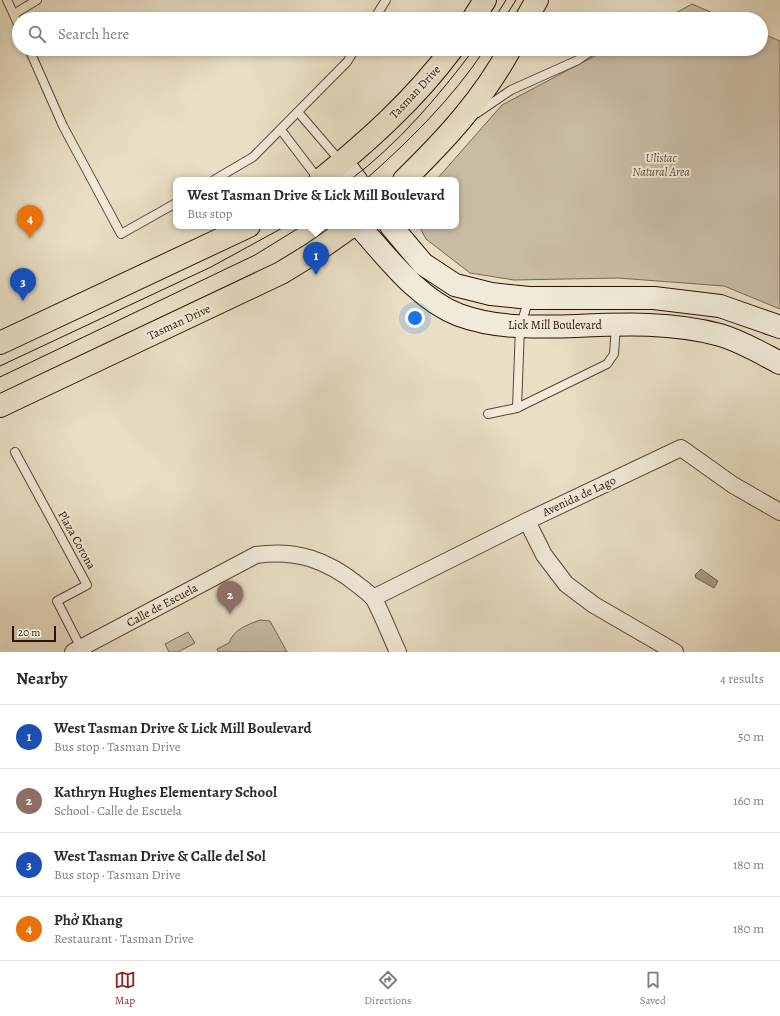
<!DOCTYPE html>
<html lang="en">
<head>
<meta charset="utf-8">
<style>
	body { margin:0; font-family:Alegreya,serif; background:#f7f7f7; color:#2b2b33 }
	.scale { position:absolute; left:12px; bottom:10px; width:44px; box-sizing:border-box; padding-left:4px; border:2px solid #2c1202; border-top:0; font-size:11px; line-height:14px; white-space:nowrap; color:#2c1202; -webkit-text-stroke:3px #f1ead9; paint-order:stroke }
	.you { position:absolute; left:415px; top:318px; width:14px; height:14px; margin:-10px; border:3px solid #fff; border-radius:50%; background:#1a73e8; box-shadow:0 0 0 6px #1a73e833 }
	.badge { display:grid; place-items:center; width:26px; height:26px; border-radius:50%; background:#8f2418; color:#fff; font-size:13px; font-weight:700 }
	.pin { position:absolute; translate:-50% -33px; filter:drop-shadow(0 1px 2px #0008) }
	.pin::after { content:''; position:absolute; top:21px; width:14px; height:12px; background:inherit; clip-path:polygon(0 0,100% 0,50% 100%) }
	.popup { position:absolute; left:173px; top:177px; width:286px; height:52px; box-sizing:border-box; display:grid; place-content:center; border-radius:8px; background:#fff; filter:drop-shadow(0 1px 3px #0005); font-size:13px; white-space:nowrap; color:#7c7c81 }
	.popup b { font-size:15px; color:#2b2b33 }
	.popup::after { content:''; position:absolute; left:50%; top:100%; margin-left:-8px; border:8px solid transparent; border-top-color:#fff }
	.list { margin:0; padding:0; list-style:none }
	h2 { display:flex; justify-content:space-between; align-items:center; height:52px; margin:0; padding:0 16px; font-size:17px }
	h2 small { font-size:13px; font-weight:400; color:#7c7c81 }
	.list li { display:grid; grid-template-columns:26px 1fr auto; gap:12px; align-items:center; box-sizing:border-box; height:64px; padding:0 16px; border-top:1px solid #e1e1e2 }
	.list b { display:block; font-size:15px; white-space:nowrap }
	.list p { margin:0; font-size:13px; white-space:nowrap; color:#7c7c81 }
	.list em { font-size:13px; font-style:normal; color:#7c7c81 }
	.icon { flex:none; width:22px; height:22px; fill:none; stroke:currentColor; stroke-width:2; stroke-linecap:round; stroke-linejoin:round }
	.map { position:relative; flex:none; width:780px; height:652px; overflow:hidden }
	.search { position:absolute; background:#fff; box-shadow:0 2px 6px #0003; left:12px; right:12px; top:12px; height:44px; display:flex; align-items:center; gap:10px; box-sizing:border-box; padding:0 14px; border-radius:22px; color:#7c7c81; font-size:15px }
	.sheet { height:308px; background:#fff }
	nav { display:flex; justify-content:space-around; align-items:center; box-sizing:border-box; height:56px; border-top:1px solid #e1e1e2; background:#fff; font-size:11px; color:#7c7c81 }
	nav a { display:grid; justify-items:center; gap:2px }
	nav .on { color:#8f2418 }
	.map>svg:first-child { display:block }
</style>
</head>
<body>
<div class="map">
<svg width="780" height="652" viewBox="0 0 780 652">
	<rect width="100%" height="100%" fill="#e9dfc5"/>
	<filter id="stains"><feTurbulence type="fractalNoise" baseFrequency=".005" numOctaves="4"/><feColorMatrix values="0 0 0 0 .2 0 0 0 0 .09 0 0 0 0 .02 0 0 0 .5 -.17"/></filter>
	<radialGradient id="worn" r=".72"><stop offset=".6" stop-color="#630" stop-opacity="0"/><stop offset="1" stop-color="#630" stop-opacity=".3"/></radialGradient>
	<g fill="#c9bca4" stroke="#7a6753">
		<polygon points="692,4 727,19 665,19"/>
		<polygon points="761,33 780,41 780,309 724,286 618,278 514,280 470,273 426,239 419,226 456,226 456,180 436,180 502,105 608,49 761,49"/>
		<path d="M260,620l10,1 17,31h-69l-1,-3 12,-6c5,-14 18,-18 31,-23z"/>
		<polygon points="188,632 195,643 178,652 169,652 165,644"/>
	</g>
	<polygon fill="#a99983" stroke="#77634f" points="701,569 718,581 714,588 696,578 695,575"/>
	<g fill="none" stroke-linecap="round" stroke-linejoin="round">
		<defs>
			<g id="service">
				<polyline points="7,0 19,26"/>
				<polyline points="14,14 37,0"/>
				<polyline points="374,19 386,0"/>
				<polyline points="29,49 63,126 121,234 176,203"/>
				<polyline points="298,112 341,162"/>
				<polyline points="477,113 511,90 578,60 594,49"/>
				<polyline points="281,130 319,180"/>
				<polyline points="214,180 253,157 347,62 355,49"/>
				<polyline points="517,408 520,327 529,299"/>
				<polyline points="488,414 517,408 607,364 614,354 616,325"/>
				<polyline points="15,452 87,585 57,601 81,648"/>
			</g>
			<g id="minor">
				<polyline points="527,521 544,555 566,584 594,605 675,652"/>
				<polyline points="373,598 527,521 681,448 733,485 780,512"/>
				<path d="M73,652l183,-97c40,-6 71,5 102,30 5,4 12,9 16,14 9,17 16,36 24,53"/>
			</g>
			<g id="secondary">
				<polyline points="342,162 356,180"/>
				<path d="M359,226c28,31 60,74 100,89 38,14 77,12 117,11 48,-2 97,-4 144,9 21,6 41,18 60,28"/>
				<polyline points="391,226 423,264 455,285 491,294 529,298 654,298 720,306 780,327"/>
			</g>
			<g id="primary">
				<polyline points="473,19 485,0"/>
				<polyline points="526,19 537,0"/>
				<path d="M320,180c48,-39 95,-81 132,-131"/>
				<path d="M404,180c41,-40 79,-81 106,-131"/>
				<polyline points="0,343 249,226"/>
				<polyline points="0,406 281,273 312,254 352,226"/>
			</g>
		</defs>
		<use href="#service" stroke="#5b4533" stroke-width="10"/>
		<use href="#minor" stroke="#5b4533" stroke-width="18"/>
		<use href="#secondary" stroke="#2c1202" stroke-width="24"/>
		<use href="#primary" stroke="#2c1202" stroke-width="24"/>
		<use href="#service" stroke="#f1ead9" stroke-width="8"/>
		<use href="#minor" stroke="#f1ead9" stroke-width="16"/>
		<use href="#secondary" stroke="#f1ead9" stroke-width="22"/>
		<use href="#primary" stroke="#e9dfc5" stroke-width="22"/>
		<g stroke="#2c1202" stroke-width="1">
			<polyline points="494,19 506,0"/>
			<polyline points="504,19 516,0"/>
			<path d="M350,180c48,-36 88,-83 124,-131"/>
			<path d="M365,180c45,-40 87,-81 120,-131"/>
			<polyline points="0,366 211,267 286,226"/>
			<polyline points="0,377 255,255 302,226"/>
		</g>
	</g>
	<g text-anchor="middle" stroke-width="4" stroke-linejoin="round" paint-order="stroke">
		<g font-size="12" fill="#2c1202" stroke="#f1ead9">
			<text transform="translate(415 92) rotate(-47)" y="4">Tasman Drive</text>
			<text transform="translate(179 322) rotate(-25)" y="4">Tasman Drive</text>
			<text x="555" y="329">Lick Mill Boulevard</text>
			<text transform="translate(579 496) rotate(-25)" y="4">Avenida de Lago</text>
			<text transform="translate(77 540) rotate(61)" y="4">Plaza Corona</text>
			<text transform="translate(162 605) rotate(-28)" y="4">Calle de Escuela</text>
		</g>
		<g font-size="12" font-style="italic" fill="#634e3b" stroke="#f1ead9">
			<text x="661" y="162">Ulistac<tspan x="661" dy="14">Natural Area</tspan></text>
		</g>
	</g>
	<rect width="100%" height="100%" filter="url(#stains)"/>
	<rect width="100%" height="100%" fill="url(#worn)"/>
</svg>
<div class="scale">20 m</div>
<div class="you"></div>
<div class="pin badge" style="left:316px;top:275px;background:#1a4fb4">1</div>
<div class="popup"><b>West Tasman Drive &amp; Lick Mill Boulevard</b>Bus stop</div>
<div class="pin badge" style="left:230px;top:614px;background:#8d6e63">2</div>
<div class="pin badge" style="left:23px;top:301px;background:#1a4fb4">3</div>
<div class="pin badge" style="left:30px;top:238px;background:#e8710a">4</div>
<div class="search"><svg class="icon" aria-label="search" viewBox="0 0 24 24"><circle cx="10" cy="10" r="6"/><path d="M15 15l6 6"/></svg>Search here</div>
</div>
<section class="sheet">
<h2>Nearby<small>4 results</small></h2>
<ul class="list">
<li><span class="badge" style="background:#1a4fb4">1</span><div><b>West Tasman Drive &amp; Lick Mill Boulevard</b><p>Bus stop · Tasman Drive</p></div><em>50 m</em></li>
<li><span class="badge" style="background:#8d6e63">2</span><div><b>Kathryn Hughes Elementary School</b><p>School · Calle de Escuela</p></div><em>160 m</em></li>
<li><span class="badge" style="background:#1a4fb4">3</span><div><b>West Tasman Drive &amp; Calle del Sol</b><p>Bus stop · Tasman Drive</p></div><em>180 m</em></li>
<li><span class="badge" style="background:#e8710a">4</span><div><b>Phở Khang</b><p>Restaurant · Tasman Drive</p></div><em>180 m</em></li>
</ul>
</section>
<nav>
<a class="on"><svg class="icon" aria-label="map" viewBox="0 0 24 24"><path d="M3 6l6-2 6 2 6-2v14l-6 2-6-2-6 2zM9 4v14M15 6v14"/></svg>Map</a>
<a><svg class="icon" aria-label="directions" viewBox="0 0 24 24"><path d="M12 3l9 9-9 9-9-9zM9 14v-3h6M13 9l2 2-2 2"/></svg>Directions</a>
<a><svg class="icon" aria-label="saved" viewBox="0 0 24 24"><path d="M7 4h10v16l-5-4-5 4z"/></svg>Saved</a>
</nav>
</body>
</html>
